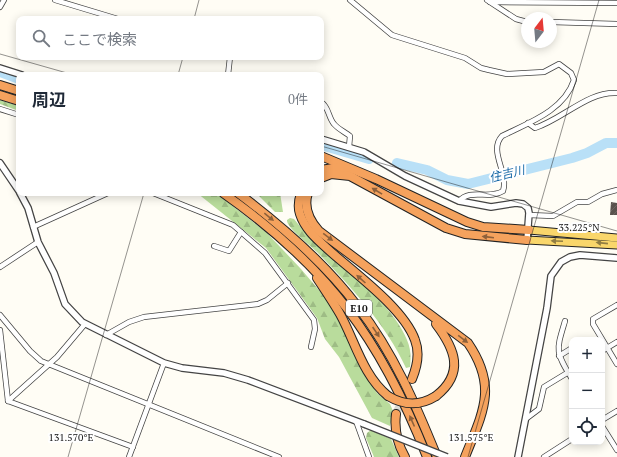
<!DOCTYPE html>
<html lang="ja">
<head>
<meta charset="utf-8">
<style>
	body { margin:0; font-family:"PT Serif","Noto Sans JP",serif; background:#f2f2f3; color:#1f2937 }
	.controls { position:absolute; right:12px; bottom:12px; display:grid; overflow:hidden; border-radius:8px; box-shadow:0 2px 10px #0003 }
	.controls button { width:36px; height:36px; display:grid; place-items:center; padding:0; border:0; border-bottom:1px solid #e0e1e3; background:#fff; color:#1f2937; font:20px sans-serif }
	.compass { position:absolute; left:521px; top:12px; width:36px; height:36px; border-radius:50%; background:#fff; box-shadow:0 2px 10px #0003; rotate:16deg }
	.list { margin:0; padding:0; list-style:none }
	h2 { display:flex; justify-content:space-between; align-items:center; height:52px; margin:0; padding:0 16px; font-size:17px }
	h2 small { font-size:13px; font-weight:400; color:#747a83 }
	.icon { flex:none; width:22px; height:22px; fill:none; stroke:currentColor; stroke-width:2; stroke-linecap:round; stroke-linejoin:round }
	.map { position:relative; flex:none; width:617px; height:457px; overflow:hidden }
	.search { position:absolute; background:#fff; box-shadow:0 2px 10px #0003; left:16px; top:16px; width:308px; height:44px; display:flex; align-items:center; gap:10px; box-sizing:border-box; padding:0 14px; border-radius:8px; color:#747a83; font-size:15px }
	.panel { position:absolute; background:#fff; box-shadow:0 2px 10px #0003; left:16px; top:72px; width:308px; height:124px; border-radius:8px }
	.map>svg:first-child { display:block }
</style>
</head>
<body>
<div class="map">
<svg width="617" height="457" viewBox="0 0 617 457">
	<defs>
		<pattern id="forest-firs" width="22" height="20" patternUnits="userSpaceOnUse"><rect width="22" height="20" fill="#b9dc9c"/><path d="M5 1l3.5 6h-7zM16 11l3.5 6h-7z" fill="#9ebc85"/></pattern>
		<pattern id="building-hatch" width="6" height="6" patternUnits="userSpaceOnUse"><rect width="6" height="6" fill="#5a524d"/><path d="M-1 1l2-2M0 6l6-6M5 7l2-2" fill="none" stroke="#6d6662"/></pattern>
	</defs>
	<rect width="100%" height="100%" fill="#fffdf5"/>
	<g fill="url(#forest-firs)">
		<polygon points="0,100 19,106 19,111 0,104"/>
		<polygon points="197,193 216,193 266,232 301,269 335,309 366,375 377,393 390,404 393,411 390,426 372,418 339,357 325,339 317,318 266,248"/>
		<polygon points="256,193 280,193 283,212 275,212"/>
		<path d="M290,218l4,1 9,11c30,28 90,73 104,110 4,9 4,18 3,27l-4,1c-20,-44 -56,-82 -89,-116 -7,-7 -31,-25 -30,-32z"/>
		<polygon points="371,430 391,439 399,457 374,457 366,438 367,433"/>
	</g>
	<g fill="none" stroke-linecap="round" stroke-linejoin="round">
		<g stroke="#b9e0f7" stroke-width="10">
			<polyline points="0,72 19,79"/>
			<polyline points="321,145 369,159"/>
			<polyline points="397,163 427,170 447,180 468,184 572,158 587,153 606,143 617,143"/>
		</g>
	</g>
	<polygon fill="url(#building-hatch)" points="611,202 617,203 617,215 610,215"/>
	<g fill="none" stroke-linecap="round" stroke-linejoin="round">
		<polyline stroke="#dbdad3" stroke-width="8" stroke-dasharray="8 4" stroke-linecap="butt" points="396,414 412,379"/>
		<defs>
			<g id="minor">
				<polyline points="55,0 118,19"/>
				<path d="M350,0l42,35 73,23 16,10 8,2 18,4 37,-2 15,-8 12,9 3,7c-10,31 -46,43 -72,56 -14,15 7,37 1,55 -14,9 -32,-3 -44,10"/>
				<polyline points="487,0 516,19 527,22"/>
				<polyline points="490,2 617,3"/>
				<polyline points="0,7 4,0"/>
				<polyline points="551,22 617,24"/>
				<polyline points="228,75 230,57"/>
				<path d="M321,102c8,5 7,15 13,22 4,5 11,8 16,12l-1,11"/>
				<polyline points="0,109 19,115"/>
				<path d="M528,123l7,5c28,-9 53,-37 82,-35"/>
				<polyline points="153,193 233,225 265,253 314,320 315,329 311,347"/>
				<polyline points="529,215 553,216 577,202 588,202 602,194 617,190"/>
				<polyline points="33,227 108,193"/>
				<polyline points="214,246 229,251 241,232"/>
				<polyline points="0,267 38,242"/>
				<polyline points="617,305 593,319 593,324 617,364"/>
				<polyline points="0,315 30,351 41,361 279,457"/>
				<path d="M565,321c-9,30 -10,30 7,58"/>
				<polyline points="0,330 8,401 133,447"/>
				<polyline points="106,335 129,322 144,317 258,304 267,300 288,283"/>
				<polyline points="602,351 617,342"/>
				<polyline points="559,356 572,348"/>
				<polyline points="8,401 57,357 85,324"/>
				<polyline points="527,418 539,409 544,387 572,370"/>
				<polyline points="602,420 617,411"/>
				<polyline points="356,421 369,457"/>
				<polyline points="602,426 617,450"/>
				<polyline points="129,457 164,363"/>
				<polyline points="544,457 572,439"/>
			</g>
			<g id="tertiary">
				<polyline points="0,68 22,75"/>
				<polyline points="321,139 364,152 405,176 459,201 491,207 516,203 523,204 528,208 529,213 527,240"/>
				<polyline points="0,163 19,191"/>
				<polyline points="20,193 28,208 38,242 54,273 65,304 82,322 164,363 182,368 224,373 248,380 364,424"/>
				<polyline points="518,457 547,308 551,276 561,262 570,257 580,255 617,258"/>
			</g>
			<g id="primary">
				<polyline points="529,230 617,238"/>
				<polyline points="527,240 617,245"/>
			</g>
			<g id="motorway">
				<polyline points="0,85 19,91"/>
				<polyline points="0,95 19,101"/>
				<polyline points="321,156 376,179 467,222 483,227 529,230"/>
				<polyline points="321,170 339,167 347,170"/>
				<polyline points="321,178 331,174 350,176 446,228 465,234 527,240"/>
				<path d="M223,193c104,73 158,146 204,264"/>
				<path d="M238,193c44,33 87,70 120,114 35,45 58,98 79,150"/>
				<path d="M301,193c-2,6 -3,15 -1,21 5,16 19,27 31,38 25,22 73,57 84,88 5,13 2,27 -3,39"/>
				<path d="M308,193c-5,15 1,27 11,38l149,112c30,44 15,69 -3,114"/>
				<path d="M317,278c8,12 16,24 23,36 15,27 23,62 48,82"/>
				<path d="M436,396c29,-23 19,-47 0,-72"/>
				<path d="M396,414c-2,16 1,29 9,43"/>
			</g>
		</defs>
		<use href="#minor" stroke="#444" stroke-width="6"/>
		<use href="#tertiary" stroke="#444" stroke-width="8"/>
		<use href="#primary" stroke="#222" stroke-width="9"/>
		<use href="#motorway" stroke="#222" stroke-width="10"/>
		<use href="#minor" stroke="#fff" stroke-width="4.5"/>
		<use href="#tertiary" stroke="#fff" stroke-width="5.5"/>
		<use href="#primary" stroke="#f9d66b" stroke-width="7"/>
		<use href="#motorway" stroke="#f5a25d" stroke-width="8"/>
		<defs>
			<polyline id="tertiary-bridge" points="364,424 447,457"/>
			<path id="motorway-bridge" d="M388,396c17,10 32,10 48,0"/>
		</defs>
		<use href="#tertiary-bridge" stroke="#444" stroke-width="8" stroke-linecap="butt"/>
		<use href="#motorway-bridge" stroke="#222" stroke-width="10" stroke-linecap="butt"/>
		<use href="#tertiary-bridge" stroke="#fff" stroke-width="5.5"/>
		<use href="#motorway-bridge" stroke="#f5a25d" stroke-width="8"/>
	</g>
	<defs><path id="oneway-solid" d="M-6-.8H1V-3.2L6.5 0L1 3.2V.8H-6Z"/></defs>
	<g fill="#8e613b">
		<use href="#oneway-solid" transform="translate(377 191) rotate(-149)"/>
		<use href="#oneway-solid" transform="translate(269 217) rotate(39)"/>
		<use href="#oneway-solid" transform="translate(328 237) rotate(37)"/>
		<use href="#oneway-solid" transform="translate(488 237) rotate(-173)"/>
		<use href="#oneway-solid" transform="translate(361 279) rotate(-138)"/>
		<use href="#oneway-solid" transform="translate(376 332) rotate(56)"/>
		<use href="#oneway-solid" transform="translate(463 339) rotate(37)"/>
		<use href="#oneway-solid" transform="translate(412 421) rotate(-114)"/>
	</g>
	<g fill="#917d42">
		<use href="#oneway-solid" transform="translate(557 241) rotate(-177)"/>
		<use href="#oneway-solid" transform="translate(602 243) rotate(-174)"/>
	</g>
	<path fill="none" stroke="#111" stroke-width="1" stroke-opacity="0.45" d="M194,19l5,-19M0,54l74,21M178,75l5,-18M321,146l296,85M68,457l76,-264M468,457l131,-457"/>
	<g text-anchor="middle" stroke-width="4" stroke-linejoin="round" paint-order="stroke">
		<rect fill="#fff" stroke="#585858" stroke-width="1" x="346" y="300" width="26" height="16" rx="3"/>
		<g font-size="10" font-weight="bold" fill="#111">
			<text x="359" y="312">E10</text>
		</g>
		<g font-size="12" font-style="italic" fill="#1768a6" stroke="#fff">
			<text transform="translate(507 174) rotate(-14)" y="4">住吉川</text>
		</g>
	</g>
	<g font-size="10" text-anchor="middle" fill="#111" stroke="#fff" stroke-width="4" stroke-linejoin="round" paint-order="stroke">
		<text x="579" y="231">33.225°N</text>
		<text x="71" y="441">131.570°E</text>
		<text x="471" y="441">131.575°E</text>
	</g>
</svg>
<div class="controls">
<button>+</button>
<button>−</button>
<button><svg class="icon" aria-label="locate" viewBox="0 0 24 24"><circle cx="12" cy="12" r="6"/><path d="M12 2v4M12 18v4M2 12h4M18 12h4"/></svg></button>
</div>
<svg class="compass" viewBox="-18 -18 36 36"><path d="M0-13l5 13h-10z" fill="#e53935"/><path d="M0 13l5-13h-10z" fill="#747a83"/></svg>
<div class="search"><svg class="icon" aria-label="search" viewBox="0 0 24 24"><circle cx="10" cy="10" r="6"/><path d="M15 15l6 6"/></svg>ここで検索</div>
<section class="panel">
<h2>周辺<small>0件</small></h2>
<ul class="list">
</ul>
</section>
</div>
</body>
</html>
